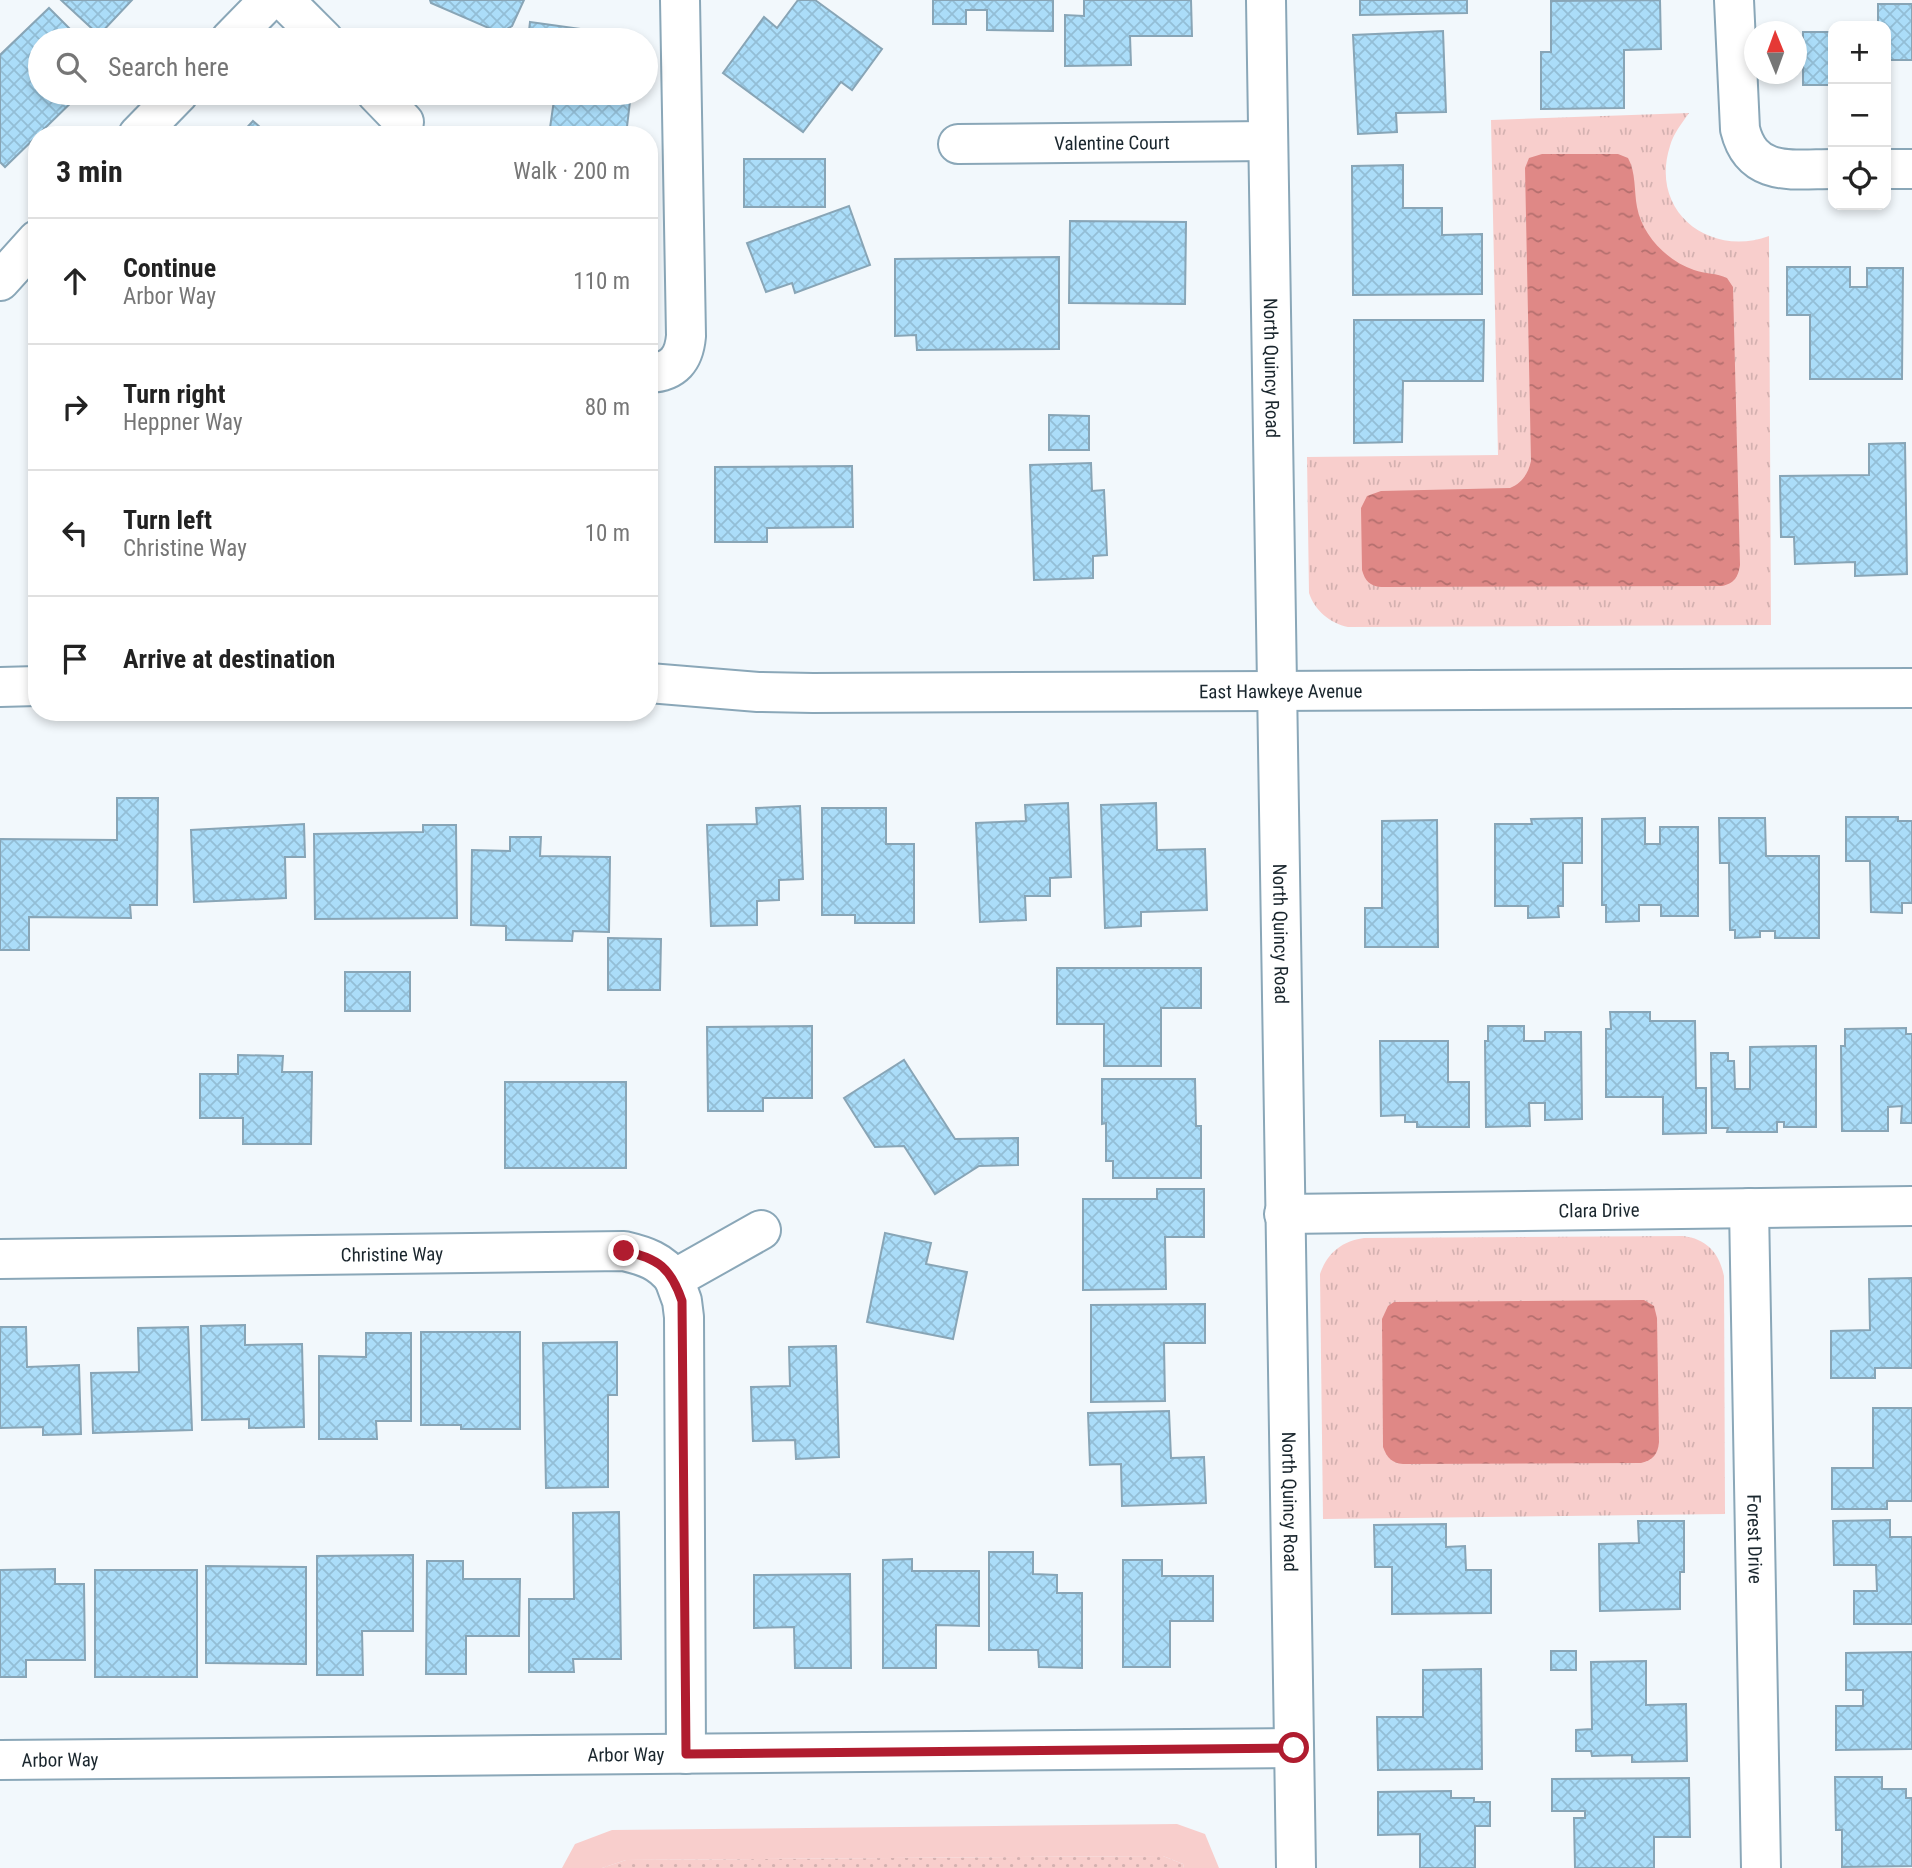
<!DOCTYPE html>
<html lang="en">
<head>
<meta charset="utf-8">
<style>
	body { margin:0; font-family:"Roboto Condensed",sans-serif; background:#f6f6f6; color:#222 }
	.controls { position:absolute; right:21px; top:21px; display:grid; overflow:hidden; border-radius:14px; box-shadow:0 4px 10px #0003 }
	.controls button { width:63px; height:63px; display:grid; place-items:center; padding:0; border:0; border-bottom:2px solid #e0e0e0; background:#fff; color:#222; font:35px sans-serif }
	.compass { position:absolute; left:1744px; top:21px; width:63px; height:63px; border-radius:50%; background:#fff; box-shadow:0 4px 10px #0003; rotate:359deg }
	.stop { position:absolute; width:21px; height:21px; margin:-16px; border:5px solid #b01c2f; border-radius:50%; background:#fff }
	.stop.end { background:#b01c2f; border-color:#fff; box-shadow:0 2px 7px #0008 }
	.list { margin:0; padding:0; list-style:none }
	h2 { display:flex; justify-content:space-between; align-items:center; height:91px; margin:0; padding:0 28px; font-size:30px }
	h2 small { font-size:23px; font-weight:400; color:#767676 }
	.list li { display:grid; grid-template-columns:46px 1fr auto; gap:21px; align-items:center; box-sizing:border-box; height:126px; padding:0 28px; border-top:2px solid #e0e0e0 }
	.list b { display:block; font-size:26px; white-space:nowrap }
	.list p { margin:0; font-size:23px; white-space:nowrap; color:#767676 }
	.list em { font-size:23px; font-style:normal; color:#767676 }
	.icon { flex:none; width:38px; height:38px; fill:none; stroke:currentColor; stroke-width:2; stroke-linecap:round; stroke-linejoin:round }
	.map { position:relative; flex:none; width:1912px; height:1868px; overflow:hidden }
	.search { position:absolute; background:#fff; box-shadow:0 4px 10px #0003; left:28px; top:28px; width:630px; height:77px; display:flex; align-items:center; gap:18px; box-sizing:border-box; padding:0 24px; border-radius:38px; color:#767676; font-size:26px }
	.panel { position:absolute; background:#fff; box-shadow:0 4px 10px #0003; left:28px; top:126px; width:630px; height:595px; border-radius:28px }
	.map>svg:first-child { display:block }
</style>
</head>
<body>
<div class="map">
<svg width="1912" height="1868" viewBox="0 0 1912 1868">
	<defs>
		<pattern id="grass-dots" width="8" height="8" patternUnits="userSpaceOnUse" patternTransform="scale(1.75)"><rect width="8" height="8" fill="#f8cecc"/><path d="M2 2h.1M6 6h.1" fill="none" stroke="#d4b1b0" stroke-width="1.8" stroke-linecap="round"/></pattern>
		<pattern id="park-tufts" width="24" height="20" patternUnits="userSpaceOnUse" patternTransform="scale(1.75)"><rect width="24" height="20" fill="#f8cecc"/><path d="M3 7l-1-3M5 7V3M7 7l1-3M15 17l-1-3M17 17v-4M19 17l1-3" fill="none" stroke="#d4b1b0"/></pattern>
		<pattern id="water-ripples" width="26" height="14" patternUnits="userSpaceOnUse" patternTransform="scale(1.75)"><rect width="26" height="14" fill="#df8886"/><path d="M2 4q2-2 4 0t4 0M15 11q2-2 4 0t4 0" fill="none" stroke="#b46f6e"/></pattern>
		<pattern id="building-cross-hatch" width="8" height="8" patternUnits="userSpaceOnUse" patternTransform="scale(1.75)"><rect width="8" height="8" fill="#abddf9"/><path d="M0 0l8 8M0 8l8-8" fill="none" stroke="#93bed6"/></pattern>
	</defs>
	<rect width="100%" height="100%" fill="#f2f8fc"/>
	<polygon fill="url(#grass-dots)" points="1163,1856 1183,1864 1184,1868 602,1868 626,1860"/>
	<g fill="url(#park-tufts)">
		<path d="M1689,113c-7,10 -16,21 -19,33 -21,65 39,112 99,90l2,389 -423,2c-18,-4 -33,-16 -39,-34l-2,-136 191,-2 -7,-335z"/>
		<path d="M1683,1236c24,3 36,17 41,40l1,238 -402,5 -3,-245c7,-21 22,-33 44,-36z"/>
	</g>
	<polygon fill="#f8cecc" points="1177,1824 1205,1834 1219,1868 1184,1868 1183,1864 1163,1856 626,1860 602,1868 562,1868 575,1844 612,1830"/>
	<g fill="url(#water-ripples)">
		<path d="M1542,154h76l10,4c8,14 6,33 9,49 5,28 30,54 57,63 11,4 23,3 33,8l6,9 7,278c-2,12 -5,18 -18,21l-341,1c-11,-1 -16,-6 -19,-17l-1,-62 6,-12 14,-5 129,-3c12,-5 18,-14 21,-27l-6,-293 4,-10z"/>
		<path d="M1644,1300l10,6 3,12 2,124c-1,12 -6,18 -18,21l-238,1c-11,-1 -16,-6 -20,-17l-1,-128 6,-13 6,-4z"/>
	</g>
	<g fill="url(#building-cross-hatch)" stroke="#88a5b6" stroke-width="2">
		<polygon points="61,0 132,0 99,35"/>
		<polygon points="430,0 524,0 512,26 500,33 431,3"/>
		<polygon points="798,0 815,0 882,49 852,90 841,82 803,132 723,73 764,17 777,28"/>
		<polygon points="933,0 1053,0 1053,31 987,30 987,10 966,10 966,24 933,24"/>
		<polygon points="1084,0 1191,0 1192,36 1130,36 1131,65 1065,66 1065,15 1084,16"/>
		<polygon points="1360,0 1467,0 1467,13 1360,15"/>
		<polygon points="1660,0 1661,49 1624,50 1624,108 1541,109 1541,52 1551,52 1551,1"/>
		<polygon points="1878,4 1912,4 1912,60 1887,60 1887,85 1886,26 1878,26"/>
		<polygon points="49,8 81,40 40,40 40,93 81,93 5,167 0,162 0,55"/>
		<polygon points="530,22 639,37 638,40 528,40"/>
		<polygon points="1443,31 1446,112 1396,113 1397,132 1358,134 1353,35"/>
		<rect x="1803" y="32" width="30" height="53"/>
		<polygon points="555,93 631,93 626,135 549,135"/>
		<polygon points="253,121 269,135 240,135"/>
		<rect x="744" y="159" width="81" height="48"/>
		<polygon points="1403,165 1403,208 1442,208 1442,235 1482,234 1482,294 1353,295 1352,166"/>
		<polygon points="849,206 870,265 795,293 792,283 766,292 747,243"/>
		<polygon points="1070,221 1186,222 1185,304 1069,303"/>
		<polygon points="1059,257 1059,349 917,350 916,335 895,336 895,259"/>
		<polygon points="1787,267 1850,267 1850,287 1867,287 1867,268 1903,268 1902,379 1810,379 1810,315 1787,315"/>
		<polygon points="1354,320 1484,320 1483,381 1403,381 1402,442 1354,443"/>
		<polygon points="1049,415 1089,416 1089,450 1049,450"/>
		<polygon points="1905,443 1907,574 1855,576 1855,562 1795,564 1794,537 1781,537 1780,476 1869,475 1869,444"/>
		<polygon points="1091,463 1092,491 1104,490 1107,555 1093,556 1093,578 1034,580 1030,465"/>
		<polygon points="852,466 853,527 767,528 767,542 715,542 715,467"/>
		<polygon points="117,798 158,798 157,905 130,905 131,918 29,917 29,950 0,950 0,839 117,840"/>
		<polygon points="1068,803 1071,877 1050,878 1050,896 1025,896 1026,920 980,922 976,823 1026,821 1025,805"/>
		<polygon points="1156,803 1157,850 1205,849 1207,910 1141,912 1141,926 1105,928 1101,805"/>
		<polygon points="800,806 803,879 779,880 779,900 757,901 757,925 711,926 707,825 757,824 756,808"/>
		<polygon points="822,808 886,808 886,844 914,844 914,923 855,923 855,915 822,915"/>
		<polygon points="1846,817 1898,817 1898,821 1912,821 1912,903 1902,903 1902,913 1871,912 1870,861 1846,861"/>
		<polygon points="1582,818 1582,863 1563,863 1563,906 1558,906 1559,917 1528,918 1528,906 1495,906 1495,824 1532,824 1531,819"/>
		<polygon points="1645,818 1645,844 1660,844 1660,827 1698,827 1698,916 1661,916 1661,905 1639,905 1639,921 1606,922 1606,905 1602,905 1602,819"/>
		<polygon points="1719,818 1765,818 1766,856 1819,856 1819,938 1775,938 1775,931 1760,931 1760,937 1735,938 1735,930 1730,930 1729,863 1720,863"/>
		<polygon points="1437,820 1438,947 1365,947 1365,908 1382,908 1382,821"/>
		<polygon points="304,824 305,857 285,857 286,898 194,902 191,830"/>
		<polygon points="423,825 456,825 457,918 315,919 314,834 423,832"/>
		<polygon points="510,837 541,837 540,856 610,857 609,932 573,931 572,941 506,940 506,926 471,925 472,850 510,851"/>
		<polygon points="608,938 661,939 660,990 608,990"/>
		<polygon points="1057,968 1201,968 1201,1008 1161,1008 1161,1066 1104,1066 1104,1024 1057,1024"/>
		<rect x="345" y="972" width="65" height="39"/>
		<polygon points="1610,1012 1650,1012 1650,1021 1695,1021 1696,1088 1706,1088 1706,1133 1663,1134 1663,1097 1606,1097 1606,1029 1611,1029"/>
		<polygon points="812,1026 812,1098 763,1098 763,1111 708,1111 707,1027"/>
		<polygon points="1488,1026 1524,1026 1524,1041 1545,1041 1545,1032 1581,1032 1582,1119 1545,1120 1545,1103 1529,1103 1530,1126 1486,1127 1485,1041 1488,1041"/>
		<polygon points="1906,1028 1906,1034 1912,1034 1912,1123 1901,1123 1902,1106 1888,1107 1888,1131 1842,1131 1841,1046 1845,1046 1845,1029"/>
		<polygon points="1380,1041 1448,1041 1448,1082 1469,1082 1469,1127 1417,1127 1417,1122 1405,1122 1405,1115 1381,1116"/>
		<polygon points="1816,1046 1816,1127 1784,1127 1784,1122 1777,1122 1777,1132 1727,1132 1728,1128 1712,1128 1711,1053 1728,1053 1728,1061 1734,1061 1735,1089 1750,1089 1750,1047"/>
		<polygon points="238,1055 283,1056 282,1072 312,1072 311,1144 243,1144 243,1118 200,1118 200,1074 238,1074"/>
		<polygon points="904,1060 955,1139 1018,1138 1018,1165 979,1166 935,1194 904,1146 875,1147 844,1098"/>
		<polygon points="1102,1079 1195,1079 1196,1126 1201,1126 1201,1178 1113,1178 1113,1161 1106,1161 1106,1123 1102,1124"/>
		<rect x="505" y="1082" width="121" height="86"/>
		<polygon points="1157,1189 1204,1189 1204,1237 1165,1237 1166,1289 1083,1290 1083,1199 1157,1199"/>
		<polygon points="885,1233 931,1243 926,1264 967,1272 953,1339 867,1322"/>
		<polygon points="1912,1278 1912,1368 1875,1368 1875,1378 1831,1378 1831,1331 1870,1330 1869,1279"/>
		<polygon points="1205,1304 1205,1343 1164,1343 1165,1401 1091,1402 1091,1305"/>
		<polygon points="245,1325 245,1345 302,1344 304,1427 249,1428 249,1419 202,1420 201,1326"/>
		<polygon points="0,1327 26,1327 27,1367 79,1365 81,1434 43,1435 43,1427 0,1428"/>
		<polygon points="188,1327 192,1430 93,1433 91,1373 139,1372 138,1328"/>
		<polygon points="421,1332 520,1332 520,1429 461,1429 461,1425 421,1425"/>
		<polygon points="366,1333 411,1333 411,1421 376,1421 377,1439 319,1439 319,1356 366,1357"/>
		<polygon points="617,1342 617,1395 608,1395 608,1487 546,1488 543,1343"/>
		<polygon points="836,1346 839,1457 796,1459 795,1440 753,1441 751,1387 790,1386 789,1347"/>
		<polygon points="1873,1408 1912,1408 1912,1501 1887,1501 1887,1509 1832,1509 1832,1468 1873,1468"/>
		<polygon points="1169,1411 1171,1458 1204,1457 1206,1503 1122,1506 1121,1464 1090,1465 1088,1413"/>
		<polygon points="619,1512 621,1659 573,1659 574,1672 529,1672 529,1599 574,1599 573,1513"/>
		<polygon points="1890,1520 1890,1537 1912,1537 1912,1624 1854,1624 1854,1591 1877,1591 1876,1565 1834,1565 1833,1521"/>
		<polygon points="1638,1521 1684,1521 1684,1572 1680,1572 1680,1609 1600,1611 1599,1544 1639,1543"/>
		<polygon points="1446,1524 1446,1547 1465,1546 1466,1570 1491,1570 1491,1613 1392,1614 1392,1567 1375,1567 1374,1525"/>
		<polygon points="989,1552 1033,1552 1033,1574 1057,1575 1057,1593 1082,1593 1082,1668 1039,1667 1038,1650 989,1650"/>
		<polygon points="413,1555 413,1631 362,1631 363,1675 317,1675 317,1556"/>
		<polygon points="912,1559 912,1571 979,1571 979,1626 936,1625 936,1668 883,1668 883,1560"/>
		<polygon points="1123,1560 1162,1560 1162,1576 1213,1576 1213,1621 1170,1621 1170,1667 1123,1667"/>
		<polygon points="427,1561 463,1561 463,1579 520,1579 519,1636 466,1636 466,1674 426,1674"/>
		<polygon points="206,1566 306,1567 306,1664 206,1663"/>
		<polygon points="55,1569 55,1584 84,1584 85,1660 26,1660 26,1677 0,1677 0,1570"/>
		<rect x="95" y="1570" width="102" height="107"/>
		<polygon points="850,1574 851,1668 795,1668 794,1627 754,1628 754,1575"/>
		<rect x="1551" y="1651" width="25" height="19"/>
		<polygon points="1912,1652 1912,1749 1836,1750 1836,1706 1863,1706 1863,1690 1846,1690 1846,1653"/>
		<polygon points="1646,1661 1646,1705 1686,1704 1687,1761 1632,1762 1632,1755 1592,1756 1591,1751 1576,1751 1576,1730 1592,1729 1591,1662"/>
		<polygon points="1481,1669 1482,1769 1378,1770 1377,1717 1423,1717 1423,1670"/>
		<polygon points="1835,1777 1882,1777 1882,1789 1906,1789 1906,1798 1912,1798 1912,1866 1842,1867 1842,1830 1836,1830"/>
		<polygon points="1689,1778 1690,1837 1654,1837 1654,1868 1575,1868 1574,1818 1585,1818 1585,1811 1552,1811 1552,1779"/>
		<polygon points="1451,1791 1451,1798 1474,1798 1474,1802 1490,1802 1490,1826 1475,1826 1475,1868 1420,1868 1420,1834 1378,1835 1378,1792"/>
	</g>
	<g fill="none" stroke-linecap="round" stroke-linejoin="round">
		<defs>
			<g id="minor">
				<polyline points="284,0 324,40"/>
				<path id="s1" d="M1266,0l30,1868"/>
				<path d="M1734,0l6,129c12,49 53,40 93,40"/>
				<polyline points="230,40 269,0"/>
				<polyline points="376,93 404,122"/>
				<polyline points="138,135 179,93"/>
				<path id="s2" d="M958,144l310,-3"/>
				<polyline points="1886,169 1912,169"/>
				<polyline points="0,281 37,240"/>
				<path d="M649,373c25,-1 35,-14 37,-37l-6,-336"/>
				<path id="s3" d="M649,683l109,9 55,1 1099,-5"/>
				<polyline points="0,687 37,686"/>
				<path id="s4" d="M1749,1208l12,660"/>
				<path id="s5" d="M1284,1214l628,-8"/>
				<path id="s6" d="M0,1259l624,-8c21,5 37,10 50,28l87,-49"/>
				<polyline points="674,1279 682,1301 684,1317 686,1754"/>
				<path id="s7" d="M0,1760l1294,-12"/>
			</g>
		</defs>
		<use href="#minor" stroke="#8aa7b8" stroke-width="42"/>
		<use href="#minor" stroke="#fff" stroke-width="38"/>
	</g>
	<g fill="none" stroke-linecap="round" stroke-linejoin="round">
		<path stroke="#b01c2f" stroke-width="9" d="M624,1251c34,7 47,17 58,50l4,453 608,-6"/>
	</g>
	<g text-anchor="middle" stroke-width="5" stroke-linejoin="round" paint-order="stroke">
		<g font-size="19" fill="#1a262d" stroke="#fff">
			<text dy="7" stroke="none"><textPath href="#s2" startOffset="154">Valentine Court</textPath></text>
			<text dy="7" stroke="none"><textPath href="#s1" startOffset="368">North Quincy Road</textPath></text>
			<text dy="7" stroke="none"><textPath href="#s3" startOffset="632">East Hawkeye Avenue</textPath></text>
			<text dy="7" stroke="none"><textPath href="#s1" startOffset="934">North Quincy Road</textPath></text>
			<text dy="7" stroke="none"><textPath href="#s5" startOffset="315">Clara Drive</textPath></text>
			<text dy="7" stroke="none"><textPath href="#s6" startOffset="392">Christine Way</textPath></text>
			<text dy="7" stroke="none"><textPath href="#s1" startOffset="1502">North Quincy Road</textPath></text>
			<text dy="7" stroke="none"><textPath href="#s4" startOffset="331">Forest Drive</textPath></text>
			<text dy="7" stroke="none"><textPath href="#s7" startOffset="626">Arbor Way</textPath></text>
			<text dy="7" stroke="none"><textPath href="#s7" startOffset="60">Arbor Way</textPath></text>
		</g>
	</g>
</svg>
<div class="controls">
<button>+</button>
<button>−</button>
<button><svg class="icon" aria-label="locate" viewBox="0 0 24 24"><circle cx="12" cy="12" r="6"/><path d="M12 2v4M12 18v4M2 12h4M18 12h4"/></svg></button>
</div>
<svg class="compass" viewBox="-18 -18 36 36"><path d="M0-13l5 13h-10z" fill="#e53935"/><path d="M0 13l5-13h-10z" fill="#767676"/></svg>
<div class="stop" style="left:1294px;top:1748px"></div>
<div class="stop end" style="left:624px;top:1251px"></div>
<div class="search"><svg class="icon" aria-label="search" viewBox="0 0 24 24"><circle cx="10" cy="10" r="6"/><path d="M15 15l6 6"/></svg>Search here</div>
<section class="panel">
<h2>3 min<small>Walk · 200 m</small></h2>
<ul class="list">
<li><svg class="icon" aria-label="ahead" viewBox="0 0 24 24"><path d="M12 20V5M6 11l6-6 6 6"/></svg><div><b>Continue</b><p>Arbor Way</p></div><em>110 m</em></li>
<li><svg class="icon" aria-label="right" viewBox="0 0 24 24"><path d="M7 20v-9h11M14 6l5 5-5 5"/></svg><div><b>Turn right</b><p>Heppner Way</p></div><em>80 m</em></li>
<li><svg class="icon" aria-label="left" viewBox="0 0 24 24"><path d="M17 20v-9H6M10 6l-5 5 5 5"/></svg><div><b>Turn left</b><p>Christine Way</p></div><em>10 m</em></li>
<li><svg class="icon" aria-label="arrive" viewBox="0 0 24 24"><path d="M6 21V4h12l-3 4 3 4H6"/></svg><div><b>Arrive at destination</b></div></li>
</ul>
</section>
</div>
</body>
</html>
